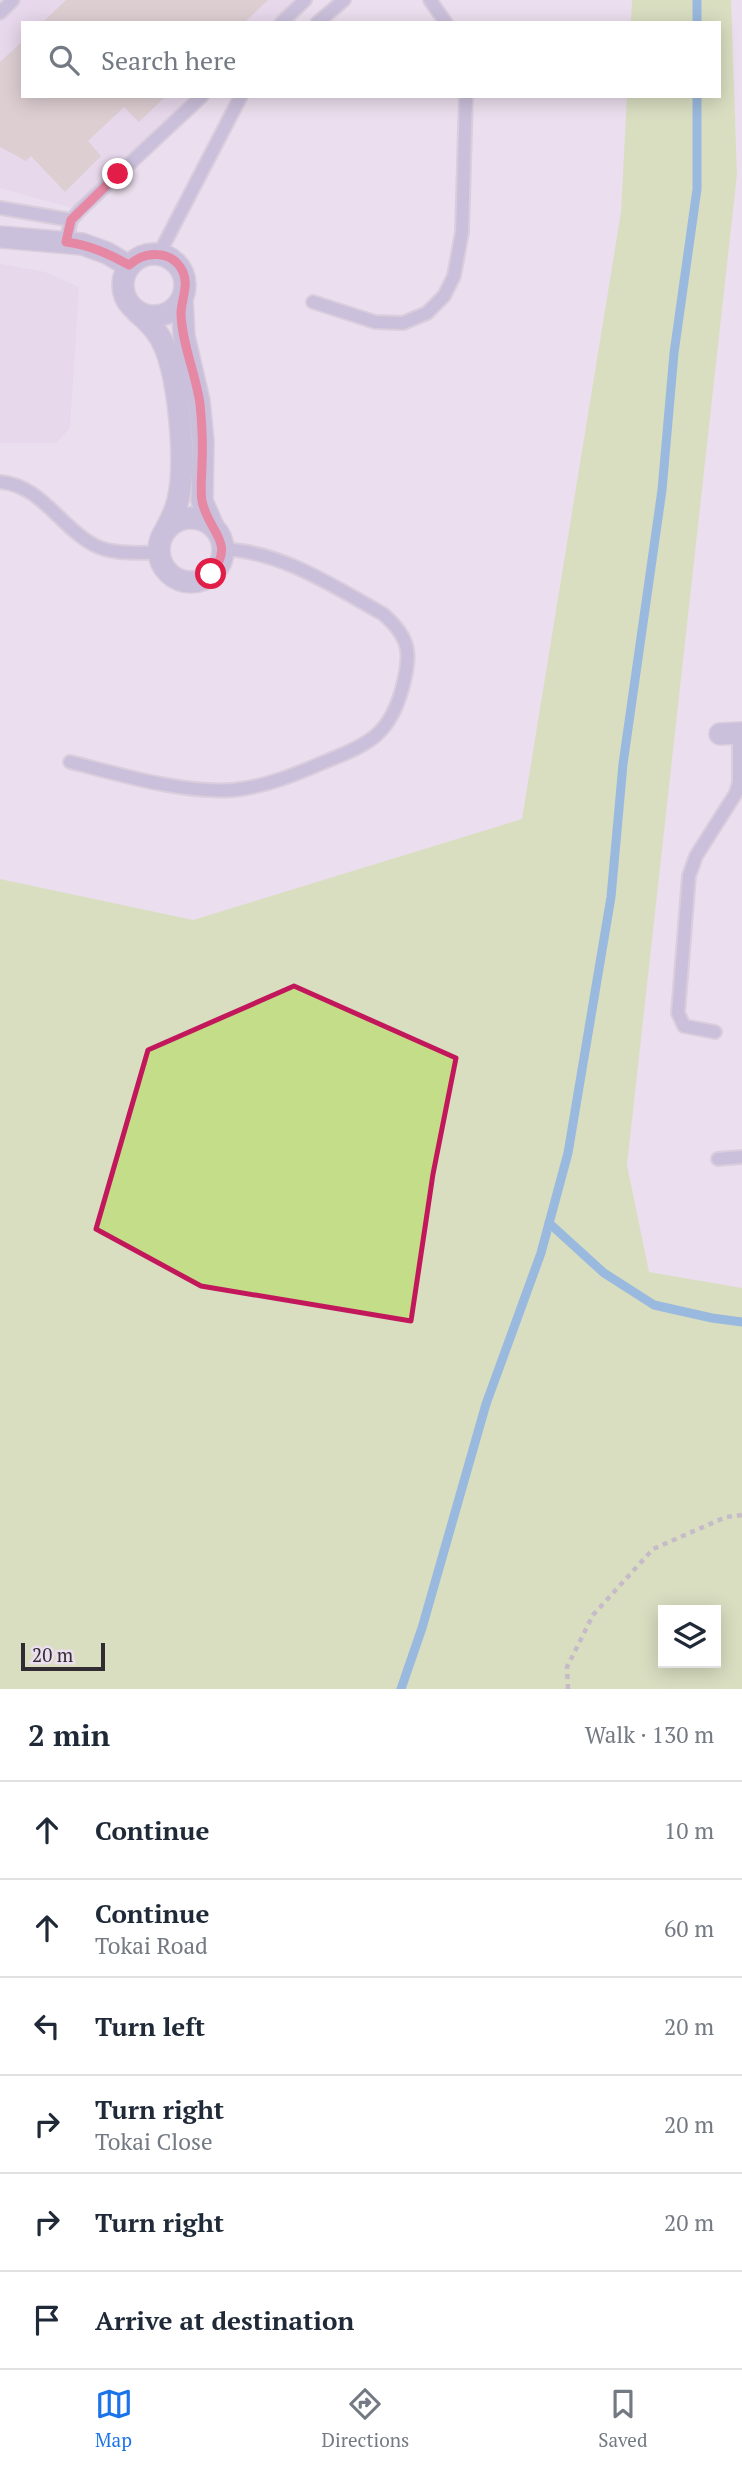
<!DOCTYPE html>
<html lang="en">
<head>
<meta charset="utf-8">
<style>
	body { margin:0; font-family:"PT Serif",serif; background:#f6f6f7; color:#1f2937 }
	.controls { position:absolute; right:21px; bottom:21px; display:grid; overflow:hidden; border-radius:0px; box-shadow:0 4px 18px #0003 }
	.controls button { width:63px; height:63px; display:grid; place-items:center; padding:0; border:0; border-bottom:2px solid #e0e1e3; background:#fff; color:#1f2937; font:35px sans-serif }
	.scale { position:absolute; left:21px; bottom:18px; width:84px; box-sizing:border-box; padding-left:7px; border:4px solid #312c32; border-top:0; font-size:19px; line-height:24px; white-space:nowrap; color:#312c32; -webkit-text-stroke:5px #ebdeee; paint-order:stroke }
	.stop { position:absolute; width:21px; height:21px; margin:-16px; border:5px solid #e11d48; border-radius:50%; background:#fff }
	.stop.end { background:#e11d48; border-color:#fff; box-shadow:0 2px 7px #0008 }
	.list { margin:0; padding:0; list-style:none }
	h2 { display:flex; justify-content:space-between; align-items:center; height:91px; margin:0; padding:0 28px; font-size:30px }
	h2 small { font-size:23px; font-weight:400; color:#747a83 }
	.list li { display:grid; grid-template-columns:46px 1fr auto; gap:21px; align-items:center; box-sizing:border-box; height:98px; padding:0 28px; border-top:2px solid #e0e1e3 }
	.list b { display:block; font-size:26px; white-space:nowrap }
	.list p { margin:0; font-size:23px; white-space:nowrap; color:#747a83 }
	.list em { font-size:23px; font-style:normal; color:#747a83 }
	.icon { flex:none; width:38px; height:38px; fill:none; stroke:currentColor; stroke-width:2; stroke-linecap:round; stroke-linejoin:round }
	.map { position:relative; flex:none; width:742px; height:1689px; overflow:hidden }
	.search { position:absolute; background:#fff; box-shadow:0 4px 18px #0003; left:21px; right:21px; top:21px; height:77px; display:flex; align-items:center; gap:18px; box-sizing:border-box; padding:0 24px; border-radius:0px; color:#747a83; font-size:26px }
	.sheet { height:679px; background:#fff }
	nav { display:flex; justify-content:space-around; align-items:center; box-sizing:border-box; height:98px; border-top:2px solid #e0e1e3; background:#fff; font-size:19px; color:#747a83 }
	nav a { display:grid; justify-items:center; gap:4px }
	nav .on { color:#1a73e8 }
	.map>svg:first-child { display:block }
</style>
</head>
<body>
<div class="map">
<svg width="742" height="1689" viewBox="0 0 742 1689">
	<rect width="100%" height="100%" fill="#ebdeee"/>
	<g fill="#e2d0e6">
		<polygon points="0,0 305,0 281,23 23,23 23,96 202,96 80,210 0,188"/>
		<polygon points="0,264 45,272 79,287 70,428 56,443 0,443"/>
	</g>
	<path fill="#c4dd89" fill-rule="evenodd" d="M632,0h99l6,174 -110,991 22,107 93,16v401h-742v-810l193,41 329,-101 99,-607 6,-116h92v-73h-88zM716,1610v53h-53v-53z"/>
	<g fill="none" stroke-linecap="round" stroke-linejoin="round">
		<g stroke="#388dcb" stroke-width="9">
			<polyline points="697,23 697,0"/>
			<polyline points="549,1223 604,1273 654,1305 712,1318 742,1322"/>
			<polyline points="401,1689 422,1628 486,1404 541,1253 568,1153 611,897 623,764 662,490 674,353 697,189 697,96"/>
		</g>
	</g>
	<g fill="#ccbbaf">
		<polygon points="66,0 268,0 244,23 42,23"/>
		<polygon points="23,41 23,96 166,96 139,122 124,107 88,141 101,156 65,192 31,156 26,161 0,147 0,62"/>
	</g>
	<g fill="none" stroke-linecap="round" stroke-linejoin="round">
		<defs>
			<g id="lane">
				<polyline points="430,0 446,23"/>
				<polyline points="0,13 13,0"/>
				<polyline points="281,23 305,0"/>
				<polyline points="317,23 344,0"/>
				<polyline points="0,208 71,220"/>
				<polyline points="66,242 71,220 80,210 202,96"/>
				<polyline points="159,254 241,96"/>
				<polyline points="313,302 375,322 403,323 427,313 444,296 454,276 462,232 466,96"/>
				<path d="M0,482c41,3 60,45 94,63 19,10 44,7 65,8"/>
				<path d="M70,762c48,12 114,32 163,28 33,-3 66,-17 96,-30 41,-16 61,-27 73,-71 9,-34 10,-50 -19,-75 -50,-28 -102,-63 -161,-65"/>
				<polyline points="715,1032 684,1026 678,1013 689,876 696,856 736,793 739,782 739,733"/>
				<polyline points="718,1159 742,1157"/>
			</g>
			<g id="street">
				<polyline points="0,237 82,244 107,253 129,266"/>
				<circle cx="154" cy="285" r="31"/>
				<polyline points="182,300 184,336 199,401 203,441 202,501 213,526"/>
				<path d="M137,312c11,9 21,19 27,33 15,34 23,118 14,155 -2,10 -7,20 -12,29"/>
				<circle cx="191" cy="550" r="32"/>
				<polyline points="720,734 742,733"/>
			</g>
		</defs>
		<use href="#lane" stroke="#c6bac8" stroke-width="16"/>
		<use href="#street" stroke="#c6bac8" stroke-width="24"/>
		<polyline stroke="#99909b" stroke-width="4.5" stroke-dasharray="5 5" stroke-linecap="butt" points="568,1689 567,1667 593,1615 653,1549 726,1517 742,1515"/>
		<use href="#lane" stroke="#a59cc3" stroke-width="12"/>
		<use href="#street" stroke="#a59cc3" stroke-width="21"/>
	</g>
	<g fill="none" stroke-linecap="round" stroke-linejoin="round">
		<path stroke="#e11d48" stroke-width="9" d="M118,174l-47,46 -5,22c24,3 43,12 63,23 16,-14 43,-16 54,7 6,14 -2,28 -2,42 1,31 15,60 19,90 2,20 3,39 2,59 0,12 -2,26 0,38 6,31 35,41 9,73"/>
	</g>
	<path d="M0 0H742V1689H0ZM294,986l162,72 -23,116 -22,147 -210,-35 -105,-57 52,-179z" fill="#ebdeee" fill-opacity=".55" fill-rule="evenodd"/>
	<path fill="none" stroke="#c2185b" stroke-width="5" stroke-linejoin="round" d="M294,986l162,72 -23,116 -22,147 -210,-35 -105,-57 52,-179z"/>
</svg>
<div class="controls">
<button><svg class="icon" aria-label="layers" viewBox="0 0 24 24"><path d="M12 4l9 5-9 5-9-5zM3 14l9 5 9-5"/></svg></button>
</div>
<div class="scale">20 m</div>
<div class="stop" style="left:211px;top:574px"></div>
<div class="stop end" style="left:118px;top:174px"></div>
<div class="search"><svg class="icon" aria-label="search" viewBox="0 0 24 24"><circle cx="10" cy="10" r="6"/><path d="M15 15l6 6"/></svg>Search here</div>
</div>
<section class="sheet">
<h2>2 min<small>Walk · 130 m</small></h2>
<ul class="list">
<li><svg class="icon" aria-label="ahead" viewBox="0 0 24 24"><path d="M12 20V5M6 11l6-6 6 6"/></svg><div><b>Continue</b></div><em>10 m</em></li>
<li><svg class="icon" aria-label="ahead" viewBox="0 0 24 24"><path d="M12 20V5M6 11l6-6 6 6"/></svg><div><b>Continue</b><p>Tokai Road</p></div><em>60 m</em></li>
<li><svg class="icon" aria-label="left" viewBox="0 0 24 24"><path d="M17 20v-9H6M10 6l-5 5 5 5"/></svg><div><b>Turn left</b></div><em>20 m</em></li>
<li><svg class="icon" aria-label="right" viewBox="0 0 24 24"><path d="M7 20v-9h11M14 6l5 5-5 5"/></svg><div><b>Turn right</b><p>Tokai Close</p></div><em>20 m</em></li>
<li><svg class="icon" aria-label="right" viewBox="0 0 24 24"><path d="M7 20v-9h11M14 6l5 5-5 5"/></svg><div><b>Turn right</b></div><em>20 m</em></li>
<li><svg class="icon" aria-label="arrive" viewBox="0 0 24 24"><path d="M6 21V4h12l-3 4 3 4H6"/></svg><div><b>Arrive at destination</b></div></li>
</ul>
</section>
<nav>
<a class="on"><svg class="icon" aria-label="map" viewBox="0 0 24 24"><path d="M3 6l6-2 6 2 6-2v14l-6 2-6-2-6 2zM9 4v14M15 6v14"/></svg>Map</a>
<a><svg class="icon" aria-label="directions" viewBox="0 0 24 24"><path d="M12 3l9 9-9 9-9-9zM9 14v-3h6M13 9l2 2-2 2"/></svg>Directions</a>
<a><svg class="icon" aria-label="saved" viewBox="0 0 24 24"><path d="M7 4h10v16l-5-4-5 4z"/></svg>Saved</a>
</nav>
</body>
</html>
